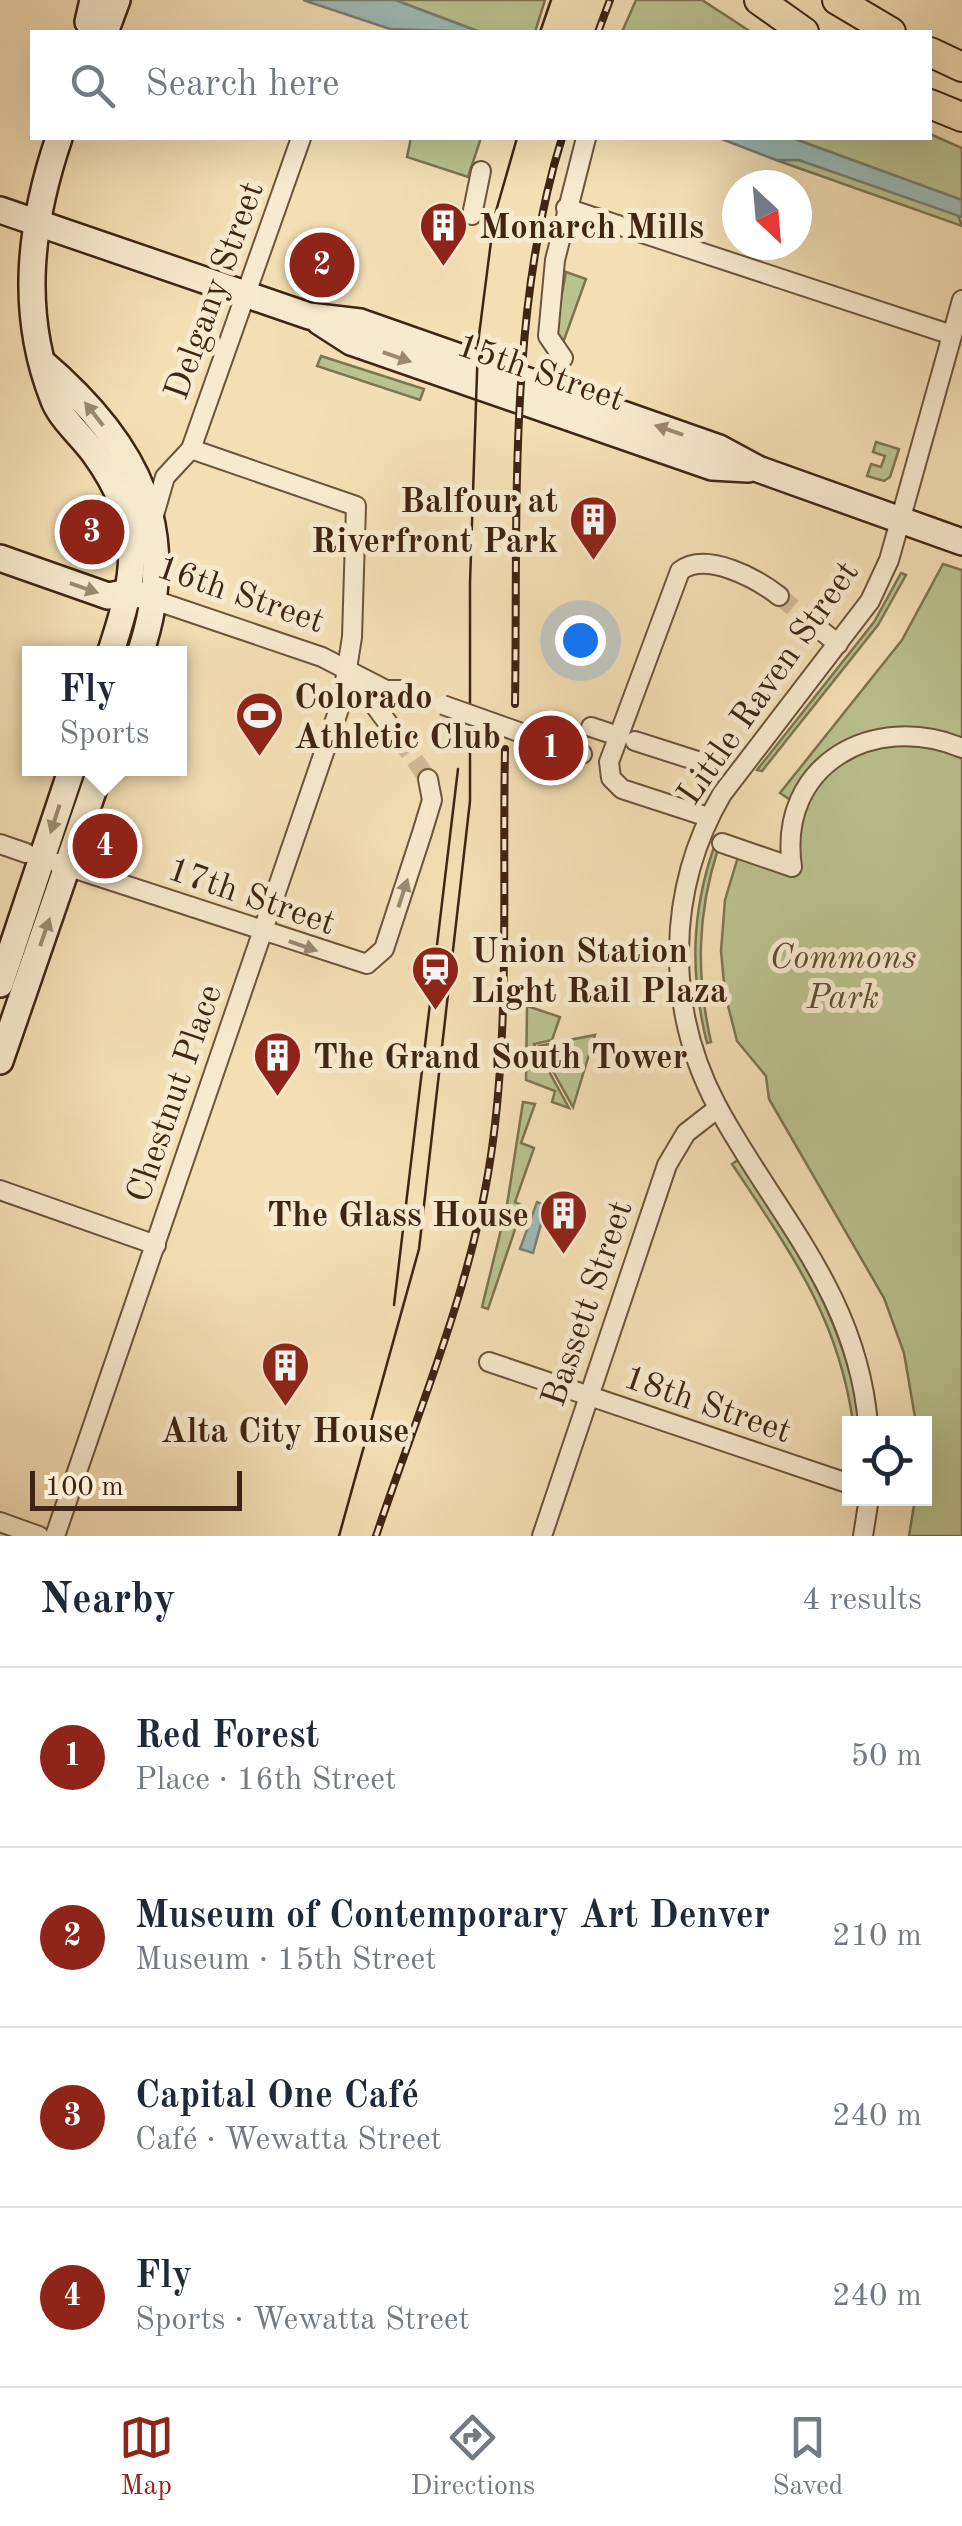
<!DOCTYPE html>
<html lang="en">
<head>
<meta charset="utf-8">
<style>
	body { margin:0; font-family:"Old Standard TT",serif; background:#f6f6f7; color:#1f2937 }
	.controls { position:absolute; right:30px; bottom:30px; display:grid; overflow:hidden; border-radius:0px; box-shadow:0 10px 40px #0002 }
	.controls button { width:90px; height:90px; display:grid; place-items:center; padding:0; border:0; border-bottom:2px solid #e0e1e3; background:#fff; color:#1f2937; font:50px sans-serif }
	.compass { position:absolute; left:722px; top:170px; width:90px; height:90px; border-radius:50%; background:#fff; box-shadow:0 10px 40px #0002; rotate:154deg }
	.scale { position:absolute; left:30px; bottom:25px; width:212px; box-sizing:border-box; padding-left:10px; border:5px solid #402514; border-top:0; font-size:28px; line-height:35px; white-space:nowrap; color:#402514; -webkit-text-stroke:8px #f8eace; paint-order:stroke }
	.you { position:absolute; left:580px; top:640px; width:35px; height:35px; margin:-25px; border:8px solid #fff; border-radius:50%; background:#1a73e8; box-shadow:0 0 0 15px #1a73e833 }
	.badge { display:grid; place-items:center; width:65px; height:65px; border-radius:50%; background:#8f2418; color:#fff; font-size:32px; font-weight:700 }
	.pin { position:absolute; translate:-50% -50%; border:5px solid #fff; box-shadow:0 2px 10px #0006 }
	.popup { position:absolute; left:22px; top:646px; width:165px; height:130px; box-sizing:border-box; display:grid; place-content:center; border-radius:0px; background:#fff; filter:drop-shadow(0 2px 8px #0005); font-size:32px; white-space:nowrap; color:#747a83 }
	.popup b { font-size:38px; color:#1f2937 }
	.popup::after { content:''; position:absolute; left:50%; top:100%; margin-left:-20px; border:20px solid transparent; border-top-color:#fff }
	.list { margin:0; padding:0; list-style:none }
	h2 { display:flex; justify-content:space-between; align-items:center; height:130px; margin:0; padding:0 40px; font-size:42px }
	h2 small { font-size:32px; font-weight:400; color:#747a83 }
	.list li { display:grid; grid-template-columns:65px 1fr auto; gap:30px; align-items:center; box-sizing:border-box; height:180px; padding:0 40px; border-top:2px solid #e0e1e3 }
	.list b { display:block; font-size:38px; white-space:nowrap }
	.list p { margin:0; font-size:32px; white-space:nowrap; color:#747a83 }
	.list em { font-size:32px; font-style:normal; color:#747a83 }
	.icon { flex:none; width:55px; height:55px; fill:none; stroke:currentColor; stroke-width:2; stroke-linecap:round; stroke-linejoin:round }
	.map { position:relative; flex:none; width:962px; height:1536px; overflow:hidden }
	.search { position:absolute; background:#fff; box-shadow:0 10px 40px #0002; left:30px; right:30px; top:30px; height:110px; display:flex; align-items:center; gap:25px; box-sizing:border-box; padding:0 35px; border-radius:0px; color:#747a83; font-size:38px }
	.sheet { height:850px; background:#fff }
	nav { display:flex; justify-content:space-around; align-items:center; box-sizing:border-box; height:140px; border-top:2px solid #e0e1e3; background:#fff; font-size:28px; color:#747a83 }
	nav a { display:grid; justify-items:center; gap:5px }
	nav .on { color:#8f2418 }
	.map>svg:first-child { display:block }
</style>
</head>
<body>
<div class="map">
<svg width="962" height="1536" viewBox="0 0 962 1536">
	<rect width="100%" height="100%" fill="#f4dfb4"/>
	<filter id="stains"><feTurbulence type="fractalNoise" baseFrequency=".002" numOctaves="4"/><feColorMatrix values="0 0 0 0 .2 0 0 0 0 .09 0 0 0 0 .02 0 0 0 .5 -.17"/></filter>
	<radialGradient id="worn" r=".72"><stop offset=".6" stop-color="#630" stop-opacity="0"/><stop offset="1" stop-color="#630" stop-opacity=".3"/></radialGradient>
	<g fill="#bac28e" stroke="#7d7451" stroke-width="2.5">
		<polygon points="395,0 545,0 535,32 480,32"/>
		<polygon points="636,0 702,0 751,32 622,32"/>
		<polygon points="930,134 962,148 962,200 792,138 930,138"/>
		<polygon points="411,138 481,138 468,177 407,157"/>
		<polygon points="776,160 799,160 958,215 962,226"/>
		<polygon points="566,272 586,279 564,340 554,336"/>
		<polygon points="321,356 424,389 420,400 317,366"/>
		<polygon points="876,442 899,449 890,477 884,481 867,476 871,464 881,467 885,456 873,452"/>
		<polygon points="943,564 962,570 962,1536 909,1536 915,1499 924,1498 924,1424 916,1423 904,1353 884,1298 769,1099 766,1076 737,1041 725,994 721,951 725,900 738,857 790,869 795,803 780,793 902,640"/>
		<polygon points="901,573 906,575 878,625 762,771 757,770 874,622"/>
		<path d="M714,847l4,2c-21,65 -22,126 -7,193l-4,1c-17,-68 -16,-129 7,-196z"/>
		<polygon points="527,1006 560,1017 552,1040 534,1044 569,1108 552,1102 555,1091 526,1080"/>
		<polygon points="595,1035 573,1107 539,1046"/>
		<polygon points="523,1102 535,1104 521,1143 534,1148 515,1202 523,1206 488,1309 482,1307 507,1205"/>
		<path d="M738,1160c57,88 107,157 122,263h-7c-14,-105 -64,-173 -121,-259z"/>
	</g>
	<g fill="#9ebbb6" stroke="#787f75" stroke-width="2.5">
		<polygon points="303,0 395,0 480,32 390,29"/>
		<polygon points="719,138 792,138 962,200 962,217 799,160 776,160"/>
		<polygon points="537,1202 558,1210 554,1222 543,1217 533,1253 520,1249"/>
	</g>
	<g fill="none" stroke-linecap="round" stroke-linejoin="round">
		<g stroke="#d0ba94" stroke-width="18" stroke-dasharray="18 9" stroke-linecap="butt">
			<polyline points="779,596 807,619"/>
			<polyline points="399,738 428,779"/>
		</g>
		<defs>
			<g id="street">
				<polyline points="566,208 952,335"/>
				<polyline points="472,215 481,171"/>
				<polyline points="563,358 548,336 555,260 586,138"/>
				<polyline points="154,515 165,477 191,449 301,138"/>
				<polyline points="154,600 322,657 386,690 400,690"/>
				<polyline points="807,619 838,644"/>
				<polyline points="352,675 399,738"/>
				<polyline points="591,727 609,733"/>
				<polyline points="635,741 710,765"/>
				<polyline points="575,752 582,754"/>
				<path d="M708,817l-86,-28 -11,-11 -2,-16 71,-191c26,-20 76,7 99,25"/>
				<path d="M722,843l70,24c-15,-102 81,-156 170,-119"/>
				<polyline points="0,844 26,853"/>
				<polyline points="57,863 367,964 384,949 422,833 432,800 428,779"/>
				<polyline points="0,1190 156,1245"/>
				<polyline points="489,1362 850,1484"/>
				<path d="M868,1424c-11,-131 -92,-209 -151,-318 -52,-98 -51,-216 5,-312l148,-193 19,-41 73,-260"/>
				<polyline points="0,1522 39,1536"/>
				<polyline points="55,1536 342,700 352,637 356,506 191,449"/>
				<polyline points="542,1536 667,1165 686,1133 718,1108"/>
				<polyline points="863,1536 869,1498"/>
			</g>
			<g id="secondary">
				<polyline points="93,0 88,22 95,31"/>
				<polyline points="94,32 107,27 117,0"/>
				<path d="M59,138c-29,86 -40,173 -6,260 7,20 28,37 41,55 52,72 43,120 16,201"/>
				<polyline points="0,210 309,316 360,322 719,448 758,469 962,542"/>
				<polyline points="320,322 351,342 712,467 748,469"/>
				<path d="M42,362c96,82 140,167 98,292"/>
				<polyline points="0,558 108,596 129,592 140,595"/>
				<polyline points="0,984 72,768"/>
				<polyline points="0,1061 101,768"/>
			</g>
			<g id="primary">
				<polyline points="759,0 804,32"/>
				<polyline points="837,0 891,32"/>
				<polyline points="930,52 962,67"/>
				<polyline points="930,104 962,117"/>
			</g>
		</defs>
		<use href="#street" stroke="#6d543c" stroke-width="22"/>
		<use href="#secondary" stroke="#402514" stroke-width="30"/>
		<use href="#primary" stroke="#402514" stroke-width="32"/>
		<use href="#street" stroke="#f8eace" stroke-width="18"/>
		<use href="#secondary" stroke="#f8eace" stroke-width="25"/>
		<use href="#primary" stroke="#f4dfb4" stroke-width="28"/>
		<g stroke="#402514" stroke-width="2.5">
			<polyline points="540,32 551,0"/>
			<polyline points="394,1305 458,769"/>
			<polyline points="339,1536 419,1249 470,801 470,583 478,343 494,218 517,138"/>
		</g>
		<defs>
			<g id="rail">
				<polyline points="598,32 610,0"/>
				<path d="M515,704c3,-183 -8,-392 47,-566"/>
				<path d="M376,1536c40,-119 91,-238 112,-362 23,-134 14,-289 17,-425"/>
			</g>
		</defs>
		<use href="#rail" stroke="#402514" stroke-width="8"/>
		<use href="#rail" stroke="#f8eace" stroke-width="4" stroke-dasharray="11" stroke-linecap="butt"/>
		<defs>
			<polyline id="street-bridge" points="443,705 533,737"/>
		</defs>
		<use href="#street-bridge" stroke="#6d543c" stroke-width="22" stroke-linecap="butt"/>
		<use href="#street-bridge" stroke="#f8eace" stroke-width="18"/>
	</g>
	<defs><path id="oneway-solid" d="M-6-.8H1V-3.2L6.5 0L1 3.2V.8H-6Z" transform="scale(2.5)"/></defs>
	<g fill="#9c8871">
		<use href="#oneway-solid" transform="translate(397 357) rotate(19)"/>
		<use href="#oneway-solid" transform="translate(94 414) rotate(-128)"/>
		<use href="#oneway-solid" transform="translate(669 430) rotate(-161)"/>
		<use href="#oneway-solid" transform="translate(84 588) rotate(19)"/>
		<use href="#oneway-solid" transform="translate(55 819) rotate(108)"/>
		<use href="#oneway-solid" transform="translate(403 893) rotate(-72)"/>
		<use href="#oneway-solid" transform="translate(45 932) rotate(-71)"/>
		<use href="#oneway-solid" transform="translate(303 946) rotate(19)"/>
	</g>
	<defs>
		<symbol id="building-pin" viewBox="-11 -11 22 30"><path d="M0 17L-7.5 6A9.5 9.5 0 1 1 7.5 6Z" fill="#8f2418" stroke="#f8eace"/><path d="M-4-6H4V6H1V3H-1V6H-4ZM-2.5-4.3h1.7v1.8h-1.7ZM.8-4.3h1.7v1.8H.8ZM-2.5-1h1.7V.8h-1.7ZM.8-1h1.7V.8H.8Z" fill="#fff"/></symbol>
		<symbol id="stadium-pin" viewBox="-11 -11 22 30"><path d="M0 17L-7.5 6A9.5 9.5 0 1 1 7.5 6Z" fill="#8f2418" stroke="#f8eace"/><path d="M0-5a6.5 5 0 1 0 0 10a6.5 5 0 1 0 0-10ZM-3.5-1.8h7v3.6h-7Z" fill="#fff"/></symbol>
		<symbol id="station-pin" viewBox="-11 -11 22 30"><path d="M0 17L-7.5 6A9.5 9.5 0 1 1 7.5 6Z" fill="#8f2418" stroke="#f8eace"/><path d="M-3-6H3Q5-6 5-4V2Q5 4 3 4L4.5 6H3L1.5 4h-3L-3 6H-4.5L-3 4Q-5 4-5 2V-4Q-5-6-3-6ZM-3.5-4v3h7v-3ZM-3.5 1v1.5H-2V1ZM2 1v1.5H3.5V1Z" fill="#fff"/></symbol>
	</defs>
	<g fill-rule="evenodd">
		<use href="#building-pin" x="416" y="198" width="55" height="75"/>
		<use href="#building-pin" x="566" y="492" width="55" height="75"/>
		<use href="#stadium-pin" x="232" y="688" width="55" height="75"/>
		<use href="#station-pin" x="408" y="942" width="55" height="75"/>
		<use href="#building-pin" x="250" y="1028" width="55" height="75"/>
		<use href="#building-pin" x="536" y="1186" width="55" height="75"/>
		<use href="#building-pin" x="258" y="1338" width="55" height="75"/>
	</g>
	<g text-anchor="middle" stroke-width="10" stroke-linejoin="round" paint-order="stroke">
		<g font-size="35" font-weight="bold" fill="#402514" stroke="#f8eace" text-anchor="start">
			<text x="479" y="238">Monarch Mills</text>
			<text x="558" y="512" text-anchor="end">Balfour at<tspan x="558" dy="40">Riverfront Park</tspan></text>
			<text x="294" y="708">Colorado<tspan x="294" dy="40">Athletic Club</tspan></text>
			<text x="471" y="962">Union Station<tspan x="471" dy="40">Light Rail Plaza</tspan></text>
			<text x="313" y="1068">The Grand South Tower</text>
			<text x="529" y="1226" text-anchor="end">The Glass House</text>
			<text x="285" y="1442" text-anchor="middle">Alta City House</text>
		</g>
		<g font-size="35" fill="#402514" stroke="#f8eace">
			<text transform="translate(213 290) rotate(-70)" y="12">Delgany Street</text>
			<text transform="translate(541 371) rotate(19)" y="12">15th Street</text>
			<text transform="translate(241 593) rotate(19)" y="12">16th Street</text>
			<text transform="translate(767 682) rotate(-55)" y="12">Little Raven Street</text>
			<text transform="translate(252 895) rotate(19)" y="12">17th Street</text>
			<text transform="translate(173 1093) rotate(-71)" y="12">Chestnut Place</text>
			<text transform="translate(586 1303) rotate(-71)" y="12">Bassett Street</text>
			<text transform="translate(708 1403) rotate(19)" y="12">18th Street</text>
		</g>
		<g font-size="35" font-style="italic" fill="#5e4c32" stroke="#f8eace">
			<text x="843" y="968">Commons<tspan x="843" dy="40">Park</tspan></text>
		</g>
	</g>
	<rect width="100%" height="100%" filter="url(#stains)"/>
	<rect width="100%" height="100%" fill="url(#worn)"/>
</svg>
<div class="controls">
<button><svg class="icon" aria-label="locate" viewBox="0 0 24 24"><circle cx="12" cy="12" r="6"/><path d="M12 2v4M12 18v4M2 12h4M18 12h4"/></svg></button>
</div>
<svg class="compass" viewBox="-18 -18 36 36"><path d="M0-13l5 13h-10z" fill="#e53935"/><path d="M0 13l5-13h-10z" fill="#747a83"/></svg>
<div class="scale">100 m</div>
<div class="you"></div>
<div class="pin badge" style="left:551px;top:748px">1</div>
<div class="pin badge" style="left:322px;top:265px">2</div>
<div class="pin badge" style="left:92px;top:532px">3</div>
<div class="pin badge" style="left:105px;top:846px">4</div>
<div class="popup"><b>Fly</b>Sports</div>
<div class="search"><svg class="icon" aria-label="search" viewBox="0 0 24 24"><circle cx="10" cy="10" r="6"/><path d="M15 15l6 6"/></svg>Search here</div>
</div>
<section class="sheet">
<h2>Nearby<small>4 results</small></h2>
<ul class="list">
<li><span class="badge">1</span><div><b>Red Forest</b><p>Place · 16th Street</p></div><em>50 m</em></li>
<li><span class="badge">2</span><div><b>Museum of Contemporary Art Denver</b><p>Museum · 15th Street</p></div><em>210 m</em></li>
<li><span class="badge">3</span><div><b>Capital One Café</b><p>Café · Wewatta Street</p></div><em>240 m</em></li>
<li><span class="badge">4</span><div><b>Fly</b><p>Sports · Wewatta Street</p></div><em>240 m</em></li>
</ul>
</section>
<nav>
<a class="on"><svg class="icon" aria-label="map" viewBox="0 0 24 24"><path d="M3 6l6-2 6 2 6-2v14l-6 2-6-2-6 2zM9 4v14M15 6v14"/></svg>Map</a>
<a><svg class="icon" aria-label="directions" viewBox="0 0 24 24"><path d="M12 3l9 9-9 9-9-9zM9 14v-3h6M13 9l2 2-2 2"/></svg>Directions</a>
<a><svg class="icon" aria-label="saved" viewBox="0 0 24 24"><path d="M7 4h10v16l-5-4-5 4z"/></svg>Saved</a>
</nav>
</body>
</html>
